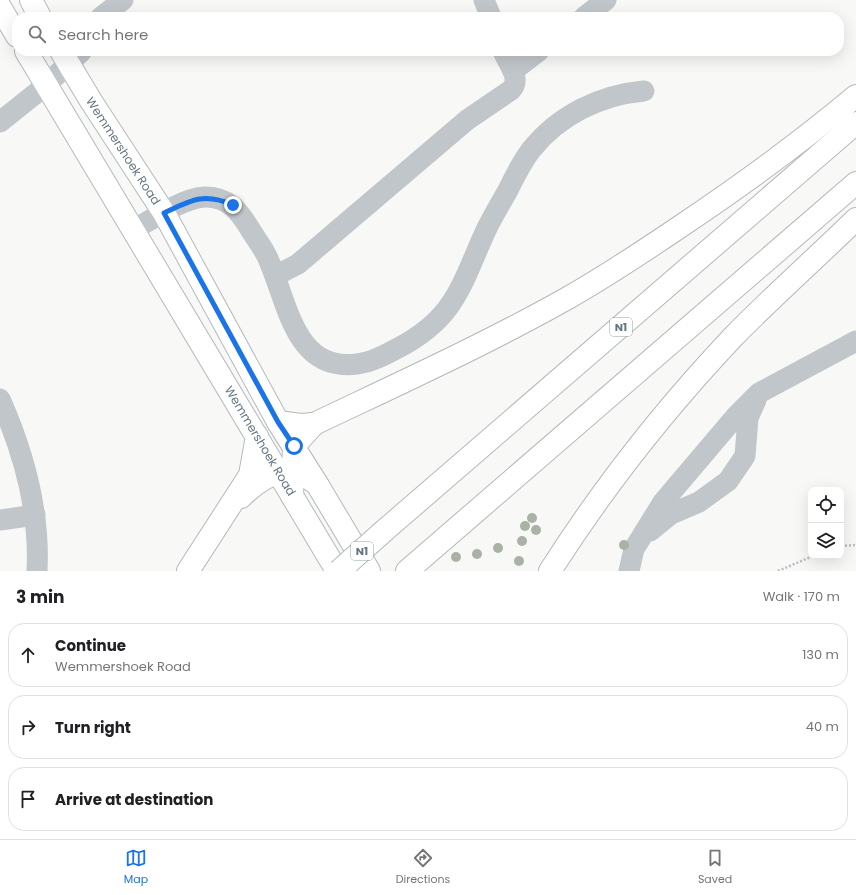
<!DOCTYPE html>
<html lang="en">
<head>
<meta charset="utf-8">
<style>
	body { margin:0; font-family:Poppins,sans-serif; background:#f6f6f6; color:#202124 }
	.controls { position:absolute; right:12px; bottom:12px; display:grid; overflow:hidden; border-radius:8px; box-shadow:0 4px 16px #0002 }
	.controls button { width:36px; height:36px; display:grid; place-items:center; padding:0; border:0; border-bottom:1px solid #e0e0e0; background:#fff; color:#202124; font:20px sans-serif }
	.stop { position:absolute; width:12px; height:12px; margin:-9px; border:3px solid #1a73e8; border-radius:50%; background:#fff }
	.stop.end { background:#1a73e8; border-color:#fff; box-shadow:0 1px 4px #0008 }
	.list { margin:0; padding:0; list-style:none }
	h2 { display:flex; justify-content:space-between; align-items:center; height:52px; margin:0; padding:0 16px; font-size:17px }
	h2 small { font-size:13px; font-weight:400; color:#757577 }
	.list li { display:grid; grid-template-columns:26px 1fr auto; gap:12px; align-items:center; box-sizing:border-box; height:64px; margin:0 8px 8px; padding:0 8px; border:1px solid #e0e0e0; border-radius:16px }
	.list b { display:block; font-size:15px; white-space:nowrap }
	.list p { margin:0; font-size:13px; white-space:nowrap; color:#757577 }
	.list em { font-size:13px; font-style:normal; color:#757577 }
	.icon { flex:none; width:22px; height:22px; fill:none; stroke:currentColor; stroke-width:2; stroke-linecap:round; stroke-linejoin:round }
	.map { position:relative; flex:none; width:856px; height:571px; overflow:hidden }
	.search { position:absolute; background:#fff; box-shadow:0 4px 16px #0002; left:12px; right:12px; top:12px; height:44px; display:flex; align-items:center; gap:10px; box-sizing:border-box; padding:0 14px; border-radius:16px; color:#757577; font-size:15px }
	.sheet { height:268px; background:#fff }
	nav { display:flex; justify-content:space-around; align-items:center; box-sizing:border-box; height:56px; border-top:1px solid #e0e0e0; background:#fff; font-size:11px; color:#757577 }
	nav a { display:grid; justify-items:center; gap:2px }
	nav .on { color:#1a73e8 }
	.map>svg:first-child { display:block }
</style>
</head>
<body>
<div class="map">
<svg width="856" height="571" viewBox="0 0 856 571">
	<rect width="100%" height="100%" fill="#f8f8f6"/>
	<g fill="none" stroke-linecap="round" stroke-linejoin="round">
		<defs>
			<g id="major">
				<polyline points="31,0 40,17"/>
				<polyline points="0,7 17,36"/>
				<polyline points="26,51 337,571"/>
				<polyline points="61,51 91,101 164,213 278,422 317,484 369,571"/>
			</g>
			<g id="highway">
				<polyline points="278,422 301,425 314,424"/>
				<path d="M292,496l2,-50 20,-22c84,-40 170,-79 252,-125 39,-22 78,-48 115,-73 61,-41 119,-83 175,-130"/>
				<path d="M241,497c12,-12 33,-28 51,-26 10,2 18,8 25,13"/>
				<polyline points="385,530 856,123"/>
				<polyline points="188,571 250,475 257,436"/>
				<polyline points="407,571 856,183"/>
				<path d="M550,571c53,-83 115,-162 183,-234 40,-41 82,-78 123,-118"/>
			</g>
		</defs>
		<use href="#major" stroke="#b3b9bc" stroke-width="24"/>
		<use href="#highway" stroke="#b2b8bb" stroke-width="24"/>
		<g stroke="#b9bdc0" stroke-width="2.5" stroke-dasharray="2 2" stroke-linecap="butt">
			<polyline points="841,546 856,545"/>
			<polyline points="778,571 813,556"/>
		</g>
		<g stroke="#c1c6ca" stroke-width="21">
			<polyline points="484,0 491,17"/>
			<polyline points="101,17 123,0"/>
			<polyline points="584,17 606,0"/>
			<polyline points="513,71 539,51"/>
			<polyline points="0,122 45,86 82,51"/>
			<path d="M133,230c20,-11 48,-31 71,-33 24,-1 35,14 46,32 6,10 15,21 19,32 19,43 26,111 88,103 15,-2 28,-9 41,-16 59,-31 63,-64 89,-120 6,-12 13,-24 20,-36 7,-14 14,-29 24,-42 28,-35 69,-55 113,-59"/>
			<path d="M275,276l23,-12 169,-144 44,-30c11,-11 -3,-26 -8,-39"/>
			<path d="M0,399c24,54 40,113 37,172"/>
			<polyline points="0,520 35,515"/>
			<polyline points="650,531 671,514 699,502 728,481 745,456 748,418 756,400"/>
			<polyline points="629,571 634,549 663,502 736,416 759,393 856,341"/>
		</g>
		<use href="#major" stroke="#fff" stroke-width="22"/>
		<use href="#highway" stroke="#fff" stroke-width="22"/>
		<defs>
			<polyline id="highway-bridge" points="339,571 385,530"/>
		</defs>
		<use href="#highway-bridge" stroke="#b2b8bb" stroke-width="24" stroke-linecap="butt"/>
		<use href="#highway-bridge" stroke="#fff" stroke-width="22"/>
	</g>
	<g fill="#a9b2a5">
		<circle cx="532" cy="518" r="5"/>
		<circle cx="525" cy="526" r="5"/>
		<circle cx="536" cy="530" r="5"/>
		<circle cx="522" cy="541" r="5"/>
		<circle cx="624" cy="545" r="5"/>
		<circle cx="498" cy="548" r="5"/>
		<circle cx="477" cy="554" r="5"/>
		<circle cx="456" cy="557" r="5"/>
		<circle cx="519" cy="561" r="5"/>
	</g>
	<g fill="none" stroke-linecap="round" stroke-linejoin="round">
		<path stroke="#1a73e8" stroke-width="5" d="M233,205c-29,-13 -42,-5 -69,8l114,209 16,24"/>
	</g>
	<g text-anchor="middle" stroke-width="4" stroke-linejoin="round" paint-order="stroke">
		<g fill="#fff" stroke="#929fa7" stroke-width="1">
			<rect x="610" y="318" width="22" height="18" rx="3"/>
			<rect x="351" y="542" width="22" height="18" rx="3"/>
		</g>
		<g font-size="11" font-weight="bold" fill="#637681">
			<text x="621" y="331">N1</text>
			<text x="362" y="555">N1</text>
		</g>
		<g font-size="12" fill="#637681" stroke="#fff">
			<text transform="translate(123 151) rotate(57)" y="4">Wemmershoek Road</text>
			<text transform="translate(260 441) rotate(59)" y="4">Wemmershoek Road</text>
		</g>
	</g>
</svg>
<div class="controls">
<button><svg class="icon" aria-label="locate" viewBox="0 0 24 24"><circle cx="12" cy="12" r="6"/><path d="M12 2v4M12 18v4M2 12h4M18 12h4"/></svg></button>
<button><svg class="icon" aria-label="layers" viewBox="0 0 24 24"><path d="M12 4l9 5-9 5-9-5zM3 14l9 5 9-5"/></svg></button>
</div>
<div class="stop" style="left:294px;top:446px"></div>
<div class="stop end" style="left:233px;top:205px"></div>
<div class="search"><svg class="icon" aria-label="search" viewBox="0 0 24 24"><circle cx="10" cy="10" r="6"/><path d="M15 15l6 6"/></svg>Search here</div>
</div>
<section class="sheet">
<h2>3 min<small>Walk · 170 m</small></h2>
<ul class="list">
<li><svg class="icon" aria-label="ahead" viewBox="0 0 24 24"><path d="M12 20V5M6 11l6-6 6 6"/></svg><div><b>Continue</b><p>Wemmershoek Road</p></div><em>130 m</em></li>
<li><svg class="icon" aria-label="right" viewBox="0 0 24 24"><path d="M7 20v-9h11M14 6l5 5-5 5"/></svg><div><b>Turn right</b></div><em>40 m</em></li>
<li><svg class="icon" aria-label="arrive" viewBox="0 0 24 24"><path d="M6 21V4h12l-3 4 3 4H6"/></svg><div><b>Arrive at destination</b></div></li>
</ul>
</section>
<nav>
<a class="on"><svg class="icon" aria-label="map" viewBox="0 0 24 24"><path d="M3 6l6-2 6 2 6-2v14l-6 2-6-2-6 2zM9 4v14M15 6v14"/></svg>Map</a>
<a><svg class="icon" aria-label="directions" viewBox="0 0 24 24"><path d="M12 3l9 9-9 9-9-9zM9 14v-3h6M13 9l2 2-2 2"/></svg>Directions</a>
<a><svg class="icon" aria-label="saved" viewBox="0 0 24 24"><path d="M7 4h10v16l-5-4-5 4z"/></svg>Saved</a>
</nav>
</body>
</html>
